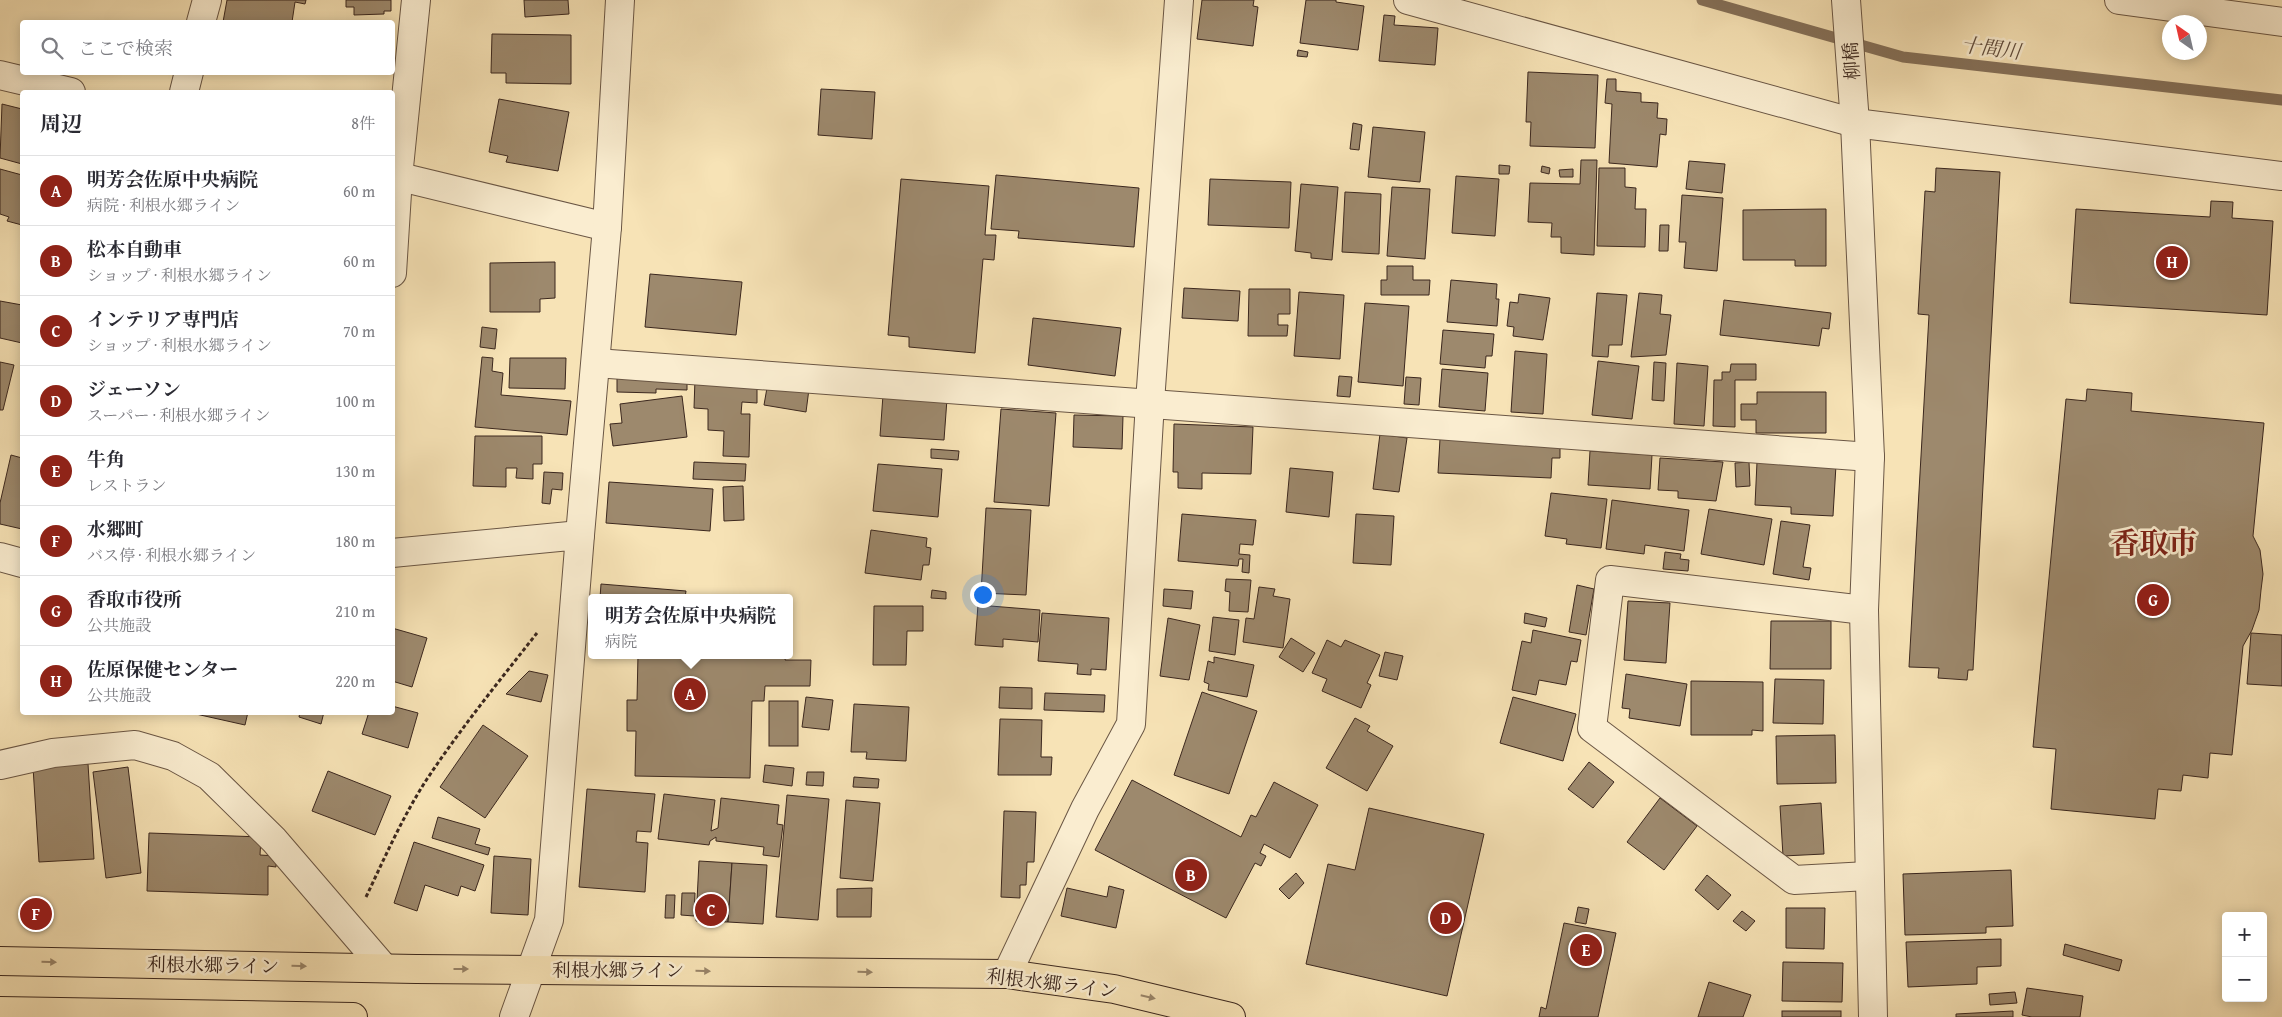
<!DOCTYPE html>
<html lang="ja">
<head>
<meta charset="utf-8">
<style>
	body { margin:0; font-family:"Gentium Book Plus","Noto Serif JP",serif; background:#f2f2f3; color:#2b2b33 }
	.controls { position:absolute; right:15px; bottom:15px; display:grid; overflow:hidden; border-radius:5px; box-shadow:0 2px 12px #0003 }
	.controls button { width:45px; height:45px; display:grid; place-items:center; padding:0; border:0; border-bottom:1px solid #e1e1e2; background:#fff; color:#2b2b33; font:25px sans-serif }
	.compass { position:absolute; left:2162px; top:15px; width:45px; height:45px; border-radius:50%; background:#fff; box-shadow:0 2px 12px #0003; rotate:326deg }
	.you { position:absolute; left:982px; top:594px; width:18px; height:18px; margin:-12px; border:4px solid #fff; border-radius:50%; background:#1a73e8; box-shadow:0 0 0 8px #1a73e833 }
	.badge { display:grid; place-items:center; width:32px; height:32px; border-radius:50%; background:#8f2418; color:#fff; font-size:16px; font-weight:700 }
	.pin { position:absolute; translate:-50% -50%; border:2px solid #fff; box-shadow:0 1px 5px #0006 }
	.popup { position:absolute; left:588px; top:594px; width:205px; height:65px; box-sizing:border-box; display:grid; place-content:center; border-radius:5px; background:#fff; filter:drop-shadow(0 1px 4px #0005); font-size:16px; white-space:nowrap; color:#7c7c81 }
	.popup b { font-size:19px; color:#2b2b33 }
	.popup::after { content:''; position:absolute; left:50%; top:100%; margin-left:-10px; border:10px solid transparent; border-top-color:#fff }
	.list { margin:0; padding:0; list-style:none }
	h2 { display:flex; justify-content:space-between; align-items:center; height:65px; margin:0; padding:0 20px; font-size:21px }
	h2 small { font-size:16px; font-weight:400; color:#7c7c81 }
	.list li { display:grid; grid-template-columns:32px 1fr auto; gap:15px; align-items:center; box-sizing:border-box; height:70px; padding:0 20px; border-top:1px solid #e1e1e2 }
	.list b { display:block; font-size:19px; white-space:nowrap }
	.list p { margin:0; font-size:16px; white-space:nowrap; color:#7c7c81 }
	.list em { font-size:16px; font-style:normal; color:#7c7c81 }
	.icon { flex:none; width:28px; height:28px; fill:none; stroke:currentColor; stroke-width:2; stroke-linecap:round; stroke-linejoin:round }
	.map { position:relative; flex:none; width:2282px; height:1017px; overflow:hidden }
	.search { position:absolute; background:#fff; box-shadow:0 2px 12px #0003; left:20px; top:20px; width:375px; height:55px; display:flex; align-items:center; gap:12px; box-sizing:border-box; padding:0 18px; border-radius:5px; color:#7c7c81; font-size:19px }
	.panel { position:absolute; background:#fff; box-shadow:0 2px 12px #0003; left:20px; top:90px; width:375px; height:625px; border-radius:5px }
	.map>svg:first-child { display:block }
</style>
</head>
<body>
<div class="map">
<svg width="2282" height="1017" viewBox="0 0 2282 1017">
	<rect width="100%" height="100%" fill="#f7e3b6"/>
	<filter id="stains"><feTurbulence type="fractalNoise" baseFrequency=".004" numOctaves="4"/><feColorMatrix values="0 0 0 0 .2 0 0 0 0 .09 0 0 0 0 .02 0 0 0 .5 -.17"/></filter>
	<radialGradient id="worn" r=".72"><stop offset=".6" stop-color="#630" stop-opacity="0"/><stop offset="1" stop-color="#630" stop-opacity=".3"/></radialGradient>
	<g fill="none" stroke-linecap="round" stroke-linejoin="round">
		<polyline stroke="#85715a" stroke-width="11" points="1702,0 1903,57 2282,100"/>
	</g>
	<g fill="#9d896d" stroke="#3b271e">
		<polygon points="227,0 306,0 305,4 295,2 292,22 223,22"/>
		<polygon points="346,0 391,0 391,11 384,11 384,14 354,15 354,7 346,7"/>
		<polygon points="524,0 568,0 569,14 525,17"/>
		<polygon points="1202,0 1254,0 1253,6 1258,7 1253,46 1197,39"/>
		<polygon points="1306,0 1336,0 1336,2 1364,6 1358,50 1300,43"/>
		<polygon points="1384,15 1395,16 1394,25 1438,28 1435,65 1379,61"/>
		<polygon points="492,34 571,35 571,84 506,83 506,73 491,73"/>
		<polygon points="1298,50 1308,52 1307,57 1297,56"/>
		<polygon points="1528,72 1598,75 1595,148 1530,146 1531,122 1526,122"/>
		<polygon points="1607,79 1616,79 1616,91 1641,93 1641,102 1658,103 1657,118 1667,119 1666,135 1660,134 1657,167 1609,163 1612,104 1605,103"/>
		<polygon points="821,89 875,92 872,139 818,135"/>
		<polygon points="499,99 569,112 558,171 506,162 508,156 489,152"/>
		<polygon points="2,104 22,109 22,164 0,158"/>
		<polygon points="1353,123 1362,125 1359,150 1350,149"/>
		<polygon points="1373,127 1425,132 1420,182 1368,177"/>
		<polygon points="1581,160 1597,160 1594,255 1561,253 1561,237 1551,237 1552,223 1528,222 1530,183 1580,184"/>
		<polygon points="1689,161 1725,164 1722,193 1686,189"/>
		<polygon points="1499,165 1510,166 1509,174 1499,174"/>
		<polygon points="1542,166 1550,168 1549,174 1541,172"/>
		<polygon points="1599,168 1625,168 1625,187 1636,188 1635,209 1646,209 1645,247 1597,246"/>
		<polygon points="1936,168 2000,172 1973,670 1968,670 1967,680 1938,678 1939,668 1909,667 1929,315 1918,314 1925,191 1935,192"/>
		<polygon points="0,169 22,175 22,225 7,221 9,217 0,214"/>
		<polygon points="1573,169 1573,177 1560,177 1559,170"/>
		<polygon points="996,175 1139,188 1134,247 1018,238 1019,231 991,229"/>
		<polygon points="1456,176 1499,179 1495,236 1452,233"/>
		<polygon points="901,179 989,186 985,235 996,235 994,260 983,259 975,353 909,347 909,337 888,335"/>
		<polygon points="1210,179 1291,182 1289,228 1208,225"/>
		<polygon points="1301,184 1338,187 1332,260 1311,258 1311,253 1295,251"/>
		<polygon points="1392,187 1430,189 1425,259 1387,256"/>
		<polygon points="1345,192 1381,194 1379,254 1342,252"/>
		<polygon points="1682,195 1723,198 1717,271 1684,268 1686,242 1679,242"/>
		<polygon points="2211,201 2233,202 2232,218 2273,221 2267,315 2070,303 2076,209 2210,217"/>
		<polygon points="1826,209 1826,266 1795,266 1795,260 1743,260 1743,210"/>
		<polygon points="1660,225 1669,225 1668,251 1659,251"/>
		<polygon points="555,262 555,298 540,299 540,312 490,312 490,263"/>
		<polygon points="1387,266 1413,266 1413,280 1430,280 1429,295 1381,295 1381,280 1387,280"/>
		<polygon points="650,274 742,282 736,335 645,327"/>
		<polygon points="1451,280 1497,284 1496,299 1499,299 1497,326 1447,322"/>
		<polygon points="1184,288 1240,291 1238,321 1182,318"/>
		<polygon points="1249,289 1290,289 1290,314 1278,314 1278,325 1288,325 1287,336 1248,336"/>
		<polygon points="1299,292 1344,295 1340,359 1294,356"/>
		<polygon points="1597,293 1627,295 1622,345 1609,345 1608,357 1592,356"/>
		<polygon points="1639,293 1662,295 1660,314 1671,315 1666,355 1631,357"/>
		<polygon points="1519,294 1550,298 1543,340 1513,336 1514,327 1507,326 1510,302 1518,303"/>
		<polygon points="1724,300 1831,313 1829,329 1822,328 1819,346 1720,335"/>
		<polygon points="0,301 22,305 22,343 0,338"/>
		<polygon points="1365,303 1409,306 1403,386 1358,382"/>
		<polygon points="1033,318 1121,328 1115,376 1028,365"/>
		<polygon points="482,327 497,329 495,349 480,347"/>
		<polygon points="1443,330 1494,334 1492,356 1486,356 1485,368 1440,364"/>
		<polygon points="1515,351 1547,354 1543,414 1511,412"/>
		<polygon points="482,357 493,358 492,371 503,373 501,395 571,401 567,435 475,427"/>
		<polygon points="510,358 566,358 565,389 509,388"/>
		<polygon points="1598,361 1639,366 1632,419 1592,415"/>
		<polygon points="0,362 14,365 3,410 0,410"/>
		<polygon points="1654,362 1666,363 1664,401 1652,400"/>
		<polygon points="1677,363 1708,366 1704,426 1674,424"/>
		<polygon points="1731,364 1756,364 1756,380 1735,380 1735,427 1713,426 1714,380 1722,380 1722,372 1730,372"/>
		<polygon points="1442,369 1488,373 1485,411 1439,407"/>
		<polygon points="617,376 687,378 687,390 656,389 656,393 617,392"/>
		<polygon points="1339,376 1352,377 1350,397 1337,396"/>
		<polygon points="1406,377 1421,378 1419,405 1404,404"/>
		<polygon points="695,379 757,381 757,403 742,402 741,414 750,414 749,457 723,456 724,431 708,430 708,409 694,408"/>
		<polygon points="768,382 809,389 806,412 764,405"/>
		<polygon points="2087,389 2132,393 2131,411 2264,423 2253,536 2260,550 2263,574 2261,590 2259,610 2252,630 2243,646 2232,755 2210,753 2208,778 2183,775 2181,791 2158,789 2155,819 2051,809 2056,749 2033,747 2066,399 2086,401"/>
		<polygon points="1757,392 1826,392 1826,433 1756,433 1756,420 1741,420 1741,404 1757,404"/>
		<polygon points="883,395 947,399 944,440 880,436"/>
		<polygon points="682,396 687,437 613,446 610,424 622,423 620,404"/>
		<polygon points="1001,409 1056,413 1049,506 994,502"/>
		<polygon points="1074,415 1123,416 1122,449 1073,447"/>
		<polygon points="1174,424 1253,427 1251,474 1202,473 1202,489 1178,488 1178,472 1173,472"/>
		<polygon points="1380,434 1407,438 1399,492 1373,489"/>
		<polygon points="475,436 542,436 542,464 533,464 533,479 516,478 517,468 506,468 506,487 473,486"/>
		<polygon points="1440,439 1560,444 1560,458 1552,458 1551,478 1438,473"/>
		<polygon points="931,449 959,451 958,460 931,458"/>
		<polygon points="1590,451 1652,455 1650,489 1588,485"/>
		<polygon points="11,455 22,458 22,529 0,524 0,503"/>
		<polygon points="1660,458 1723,462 1716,501 1678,498 1678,491 1658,490"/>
		<polygon points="694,462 746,464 745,481 693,479"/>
		<polygon points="1749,462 1750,486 1736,487 1735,463"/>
		<polygon points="1757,462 1836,465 1833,516 1791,514 1791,507 1755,505"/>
		<polygon points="878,464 942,469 938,517 873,511"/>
		<polygon points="1290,468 1333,472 1329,517 1286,512"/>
		<polygon points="544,472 563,473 562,490 552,489 550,504 542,503"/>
		<polygon points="609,482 713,489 710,531 606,523"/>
		<polygon points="743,486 744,520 724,521 723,487"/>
		<polygon points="1551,493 1607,499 1601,548 1566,544 1567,539 1545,536"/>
		<polygon points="1612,500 1689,510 1684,551 1645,545 1644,554 1606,549"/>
		<polygon points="986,508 1031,510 1026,595 981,593"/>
		<polygon points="1709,509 1772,519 1764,565 1701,554"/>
		<polygon points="1182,514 1256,520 1253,545 1240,544 1239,554 1250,555 1249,573 1242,572 1243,559 1239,559 1238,566 1178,561"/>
		<polygon points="1356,514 1394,516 1391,565 1353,563"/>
		<polygon points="1781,521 1810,525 1803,567 1811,568 1809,580 1773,574"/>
		<polygon points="871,530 927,538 926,547 931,548 929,565 923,565 921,580 865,573"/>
		<polygon points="1665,552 1681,554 1680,559 1689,560 1688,571 1663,569"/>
		<polygon points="1226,579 1251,580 1248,612 1229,611 1230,592 1225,591"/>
		<polygon points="601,584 686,591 685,598 600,598"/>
		<polygon points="1577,585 1594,589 1586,635 1569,632"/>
		<polygon points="1259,587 1275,589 1273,596 1290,599 1283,648 1243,642 1246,618 1254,619"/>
		<polygon points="1164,589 1193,591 1191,609 1163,606"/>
		<polygon points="932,590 946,592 946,599 931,598"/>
		<polygon points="1628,601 1670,603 1666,663 1624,660"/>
		<polygon points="978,605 1040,610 1038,642 1003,639 1003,647 975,645"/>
		<polygon points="874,606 923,606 923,631 907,631 906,665 873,665"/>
		<polygon points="1042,613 1109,618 1106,670 1091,669 1091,675 1077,674 1078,664 1038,661"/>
		<polygon points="1525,613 1547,618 1545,627 1524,623"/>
		<polygon points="1213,617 1239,620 1235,655 1209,651"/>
		<polygon points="1168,618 1200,625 1189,680 1160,676"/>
		<polygon points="1771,621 1831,621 1831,669 1770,669"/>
		<polygon points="392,628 427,638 412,687 392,681"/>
		<polygon points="1533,630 1581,640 1577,662 1571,661 1566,685 1539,680 1536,695 1512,690 1522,641 1531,643"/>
		<polygon points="2251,633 2282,635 2282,686 2247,684"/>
		<polygon points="1291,638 1315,653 1303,672 1279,657"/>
		<polygon points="1327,640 1341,647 1345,640 1380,655 1367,683 1371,685 1361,708 1322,691 1327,679 1312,673"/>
		<polygon points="1385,652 1403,656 1397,680 1379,676"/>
		<polygon points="638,655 786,655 785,660 811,660 810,686 765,686 764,701 752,701 750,778 635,776 636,731 627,731 627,700 637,700"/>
		<polygon points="1214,657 1254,665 1247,697 1208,690 1209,684 1204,682 1208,661 1214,663"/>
		<polygon points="529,671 548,675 541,702 506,694"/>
		<polygon points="1626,674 1687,684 1680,726 1629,718 1630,709 1622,708"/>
		<polygon points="1775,679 1824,680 1823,724 1773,723"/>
		<polygon points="1691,681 1763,682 1763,731 1752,730 1752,735 1691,735"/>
		<polygon points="1000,687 1032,688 1032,709 999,708"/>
		<polygon points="1202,692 1257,711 1229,794 1174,775"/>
		<polygon points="1045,693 1105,695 1104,712 1044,710"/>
		<polygon points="806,697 833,700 829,730 802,727"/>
		<polygon points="1513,697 1576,714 1563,761 1500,743"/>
		<rect x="769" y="701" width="29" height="45"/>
		<polygon points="854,704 909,707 906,761 866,759 867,752 851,752"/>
		<polygon points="392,706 418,713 408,748 362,734 369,712 392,712"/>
		<polygon points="187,712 248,712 245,725"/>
		<polygon points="300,712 324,712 321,724 299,717"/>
		<polygon points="1355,718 1370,726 1367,731 1393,746 1367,791 1326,768"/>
		<polygon points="1000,719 1042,720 1041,757 1052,757 1051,775 998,775"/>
		<polygon points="483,725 528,756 485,818 440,787"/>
		<polygon points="1835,735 1836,783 1777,784 1776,736"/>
		<polygon points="1589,762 1614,782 1593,808 1568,789"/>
		<polygon points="88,764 94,859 39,862 33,767"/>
		<polygon points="765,765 794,768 792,786 763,782"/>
		<polygon points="128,767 141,873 106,878 93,772"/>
		<polygon points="328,771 391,796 375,835 312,811"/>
		<polygon points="807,772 824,772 823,786 806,785"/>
		<polygon points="854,777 879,779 878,788 853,787"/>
		<polygon points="1132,780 1241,837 1251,815 1256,817 1274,782 1318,805 1290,858 1264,844 1260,853 1266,856 1261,866 1255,863 1226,918 1095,850"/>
		<polygon points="587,789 655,794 651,832 637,831 636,842 648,843 645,892 579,887"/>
		<polygon points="664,794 715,800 711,831 718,828 721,798 779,805 777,824 783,825 779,857 763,855 764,847 716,841 716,837 710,841 709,845 658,839"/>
		<polygon points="787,795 829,799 818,920 776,917"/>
		<polygon points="1660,798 1697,826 1664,870 1627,842"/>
		<polygon points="846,800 880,803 873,881 840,878"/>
		<polygon points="1821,803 1824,854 1783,856 1780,806"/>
		<polygon points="1369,808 1484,834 1447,996 1306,964 1328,864 1355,870"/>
		<polygon points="1004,811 1036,812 1034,862 1027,862 1026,885 1020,885 1020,898 1001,897"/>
		<polygon points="438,817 480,829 475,844 490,848 488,855 432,838"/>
		<polygon points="149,833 261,837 260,855 276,856 276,867 268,866 268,895 147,891"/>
		<polygon points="414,842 484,865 475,891 461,886 458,896 425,885 417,911 394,903"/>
		<polygon points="494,856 531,859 528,915 491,913"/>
		<polygon points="699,861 732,863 728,922 696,921"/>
		<polygon points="732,863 767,865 763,924 728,922"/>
		<polygon points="2011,870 2013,926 1986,927 1986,933 1905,935 1903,874"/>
		<polygon points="1296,873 1304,883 1289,899 1279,889"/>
		<polygon points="1707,875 1731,895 1718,910 1695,890"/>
		<polygon points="1109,886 1124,890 1116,928 1061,916 1067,888 1107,897"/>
		<polygon points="872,888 871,917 837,917 837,889"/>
		<polygon points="682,893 695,893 694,916 681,915"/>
		<polygon points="666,895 675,895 674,918 665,918"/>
		<polygon points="1578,907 1589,909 1586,924 1575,922"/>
		<polygon points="1786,908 1825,908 1824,949 1786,948"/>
		<polygon points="1742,911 1755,921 1746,931 1733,921"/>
		<polygon points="1564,923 1616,933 1598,1017 1539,1017 1541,1007 1546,1009"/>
		<polygon points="2001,939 2001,966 1977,967 1977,984 1908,987 1906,942"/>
		<polygon points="2065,944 2122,960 2119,971 2063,955"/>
		<polygon points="1783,962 1843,963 1842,1002 1782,1001"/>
		<polygon points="1709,982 1751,995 1743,1017 1698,1017"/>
		<polygon points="2027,988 2083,996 2080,1017 2032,1017 2022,1015"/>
		<polygon points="2015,992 2017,1003 1990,1005 1989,994"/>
		<rect x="1782" y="1011" width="59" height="6"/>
		<polygon points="2013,1011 2013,1017 1956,1017 1956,1014"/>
	</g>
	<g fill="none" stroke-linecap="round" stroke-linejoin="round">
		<defs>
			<g id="minor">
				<polyline points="1408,0 1855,123 2282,176"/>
				<polyline points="1846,0 1855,123 1870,457 1864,610 1873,1017"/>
				<polyline points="2119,0 2282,22"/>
				<polyline points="201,22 207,0"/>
				<polyline points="0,75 71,92"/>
				<polyline points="184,92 189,72"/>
				<polyline points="392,175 607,227"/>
				<polyline points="392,273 398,177 416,0"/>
				<polyline points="596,363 1870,457"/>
				<polyline points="580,535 607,227 620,0"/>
				<polyline points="392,553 580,535 549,920 514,1017"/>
				<polyline points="0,557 22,563"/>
				<polyline points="1864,610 1610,580 1592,728 1794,880 1868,876"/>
				<polyline points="0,765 53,753 135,745 173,756 209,776 274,840 384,968"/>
				<polyline points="1007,974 1085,809 1131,724 1150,402 1179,0"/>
			</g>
			<g id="trunk">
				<polyline points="0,961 416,969 1007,974 1114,989 1231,1017"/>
				<polyline points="0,1011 353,1017"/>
			</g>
		</defs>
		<use href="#minor" stroke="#6a5644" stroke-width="30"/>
		<use href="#trunk" stroke="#3b271e" stroke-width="30"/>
		<path stroke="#3b271e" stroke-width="3" stroke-dasharray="4 2.5" stroke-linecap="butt" d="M366,897c19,-40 37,-81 61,-118 34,-51 73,-99 110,-146"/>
		<use href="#minor" stroke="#faedd0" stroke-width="28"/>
		<use href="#trunk" stroke="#f7e3b6" stroke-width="28"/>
	</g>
	<defs><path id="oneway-solid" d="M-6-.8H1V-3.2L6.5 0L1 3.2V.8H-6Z" transform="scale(1.25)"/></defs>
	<g fill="#99856a">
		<use href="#oneway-solid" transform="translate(49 962) rotate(1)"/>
		<use href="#oneway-solid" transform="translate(299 966) rotate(1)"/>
		<use href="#oneway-solid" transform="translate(461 969)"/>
		<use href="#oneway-solid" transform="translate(703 971) rotate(1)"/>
		<use href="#oneway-solid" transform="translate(865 972) rotate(1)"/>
		<use href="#oneway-solid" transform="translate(1148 997) rotate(13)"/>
	</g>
	<g text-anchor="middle" stroke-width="5" stroke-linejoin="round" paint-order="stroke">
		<g font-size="19" fill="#3b271e" stroke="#faedd0">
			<text transform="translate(1851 61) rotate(-94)" y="7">柳橋</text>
			<text transform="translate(213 965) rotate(1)" y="7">利根水郷ライン</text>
			<text x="618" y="977">利根水郷ライン</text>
			<text transform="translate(1052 983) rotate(7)" y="7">利根水郷ライン</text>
		</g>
		<g font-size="20" font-style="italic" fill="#604c3c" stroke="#faedd0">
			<text transform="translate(1991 48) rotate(7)" y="7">十間川</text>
		</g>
		<g font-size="29" font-weight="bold" fill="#7a1f14" stroke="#faedd0">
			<text x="2154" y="553">香取市</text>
		</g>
	</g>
	<rect width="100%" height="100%" filter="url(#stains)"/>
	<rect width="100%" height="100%" fill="url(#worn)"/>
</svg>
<div class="controls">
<button>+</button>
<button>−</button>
</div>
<svg class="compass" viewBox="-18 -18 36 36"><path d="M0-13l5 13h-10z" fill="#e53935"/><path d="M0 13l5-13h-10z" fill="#7c7c81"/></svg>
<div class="you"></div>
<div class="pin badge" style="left:690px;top:694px">A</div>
<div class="popup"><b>明芳会佐原中央病院</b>病院</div>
<div class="pin badge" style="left:1191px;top:875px">B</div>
<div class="pin badge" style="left:711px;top:910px">C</div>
<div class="pin badge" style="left:1446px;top:918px">D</div>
<div class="pin badge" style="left:1586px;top:950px">E</div>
<div class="pin badge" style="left:36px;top:914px">F</div>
<div class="pin badge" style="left:2153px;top:600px">G</div>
<div class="pin badge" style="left:2172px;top:262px">H</div>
<div class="search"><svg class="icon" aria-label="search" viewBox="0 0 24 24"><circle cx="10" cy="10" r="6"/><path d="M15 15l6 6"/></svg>ここで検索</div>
<section class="panel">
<h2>周辺<small>8件</small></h2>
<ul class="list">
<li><span class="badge">A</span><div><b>明芳会佐原中央病院</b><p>病院 · 利根水郷ライン</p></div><em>60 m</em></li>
<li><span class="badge">B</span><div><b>松本自動車</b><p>ショップ · 利根水郷ライン</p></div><em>60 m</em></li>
<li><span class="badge">C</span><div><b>インテリア専門店</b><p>ショップ · 利根水郷ライン</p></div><em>70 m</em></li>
<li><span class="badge">D</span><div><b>ジェーソン</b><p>スーパー · 利根水郷ライン</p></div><em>100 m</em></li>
<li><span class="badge">E</span><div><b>牛角</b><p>レストラン</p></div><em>130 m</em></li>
<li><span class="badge">F</span><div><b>水郷町</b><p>バス停 · 利根水郷ライン</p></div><em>180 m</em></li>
<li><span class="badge">G</span><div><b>香取市役所</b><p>公共施設</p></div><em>210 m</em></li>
<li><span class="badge">H</span><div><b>佐原保健センター</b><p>公共施設</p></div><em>220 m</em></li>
</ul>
</section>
</div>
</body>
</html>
